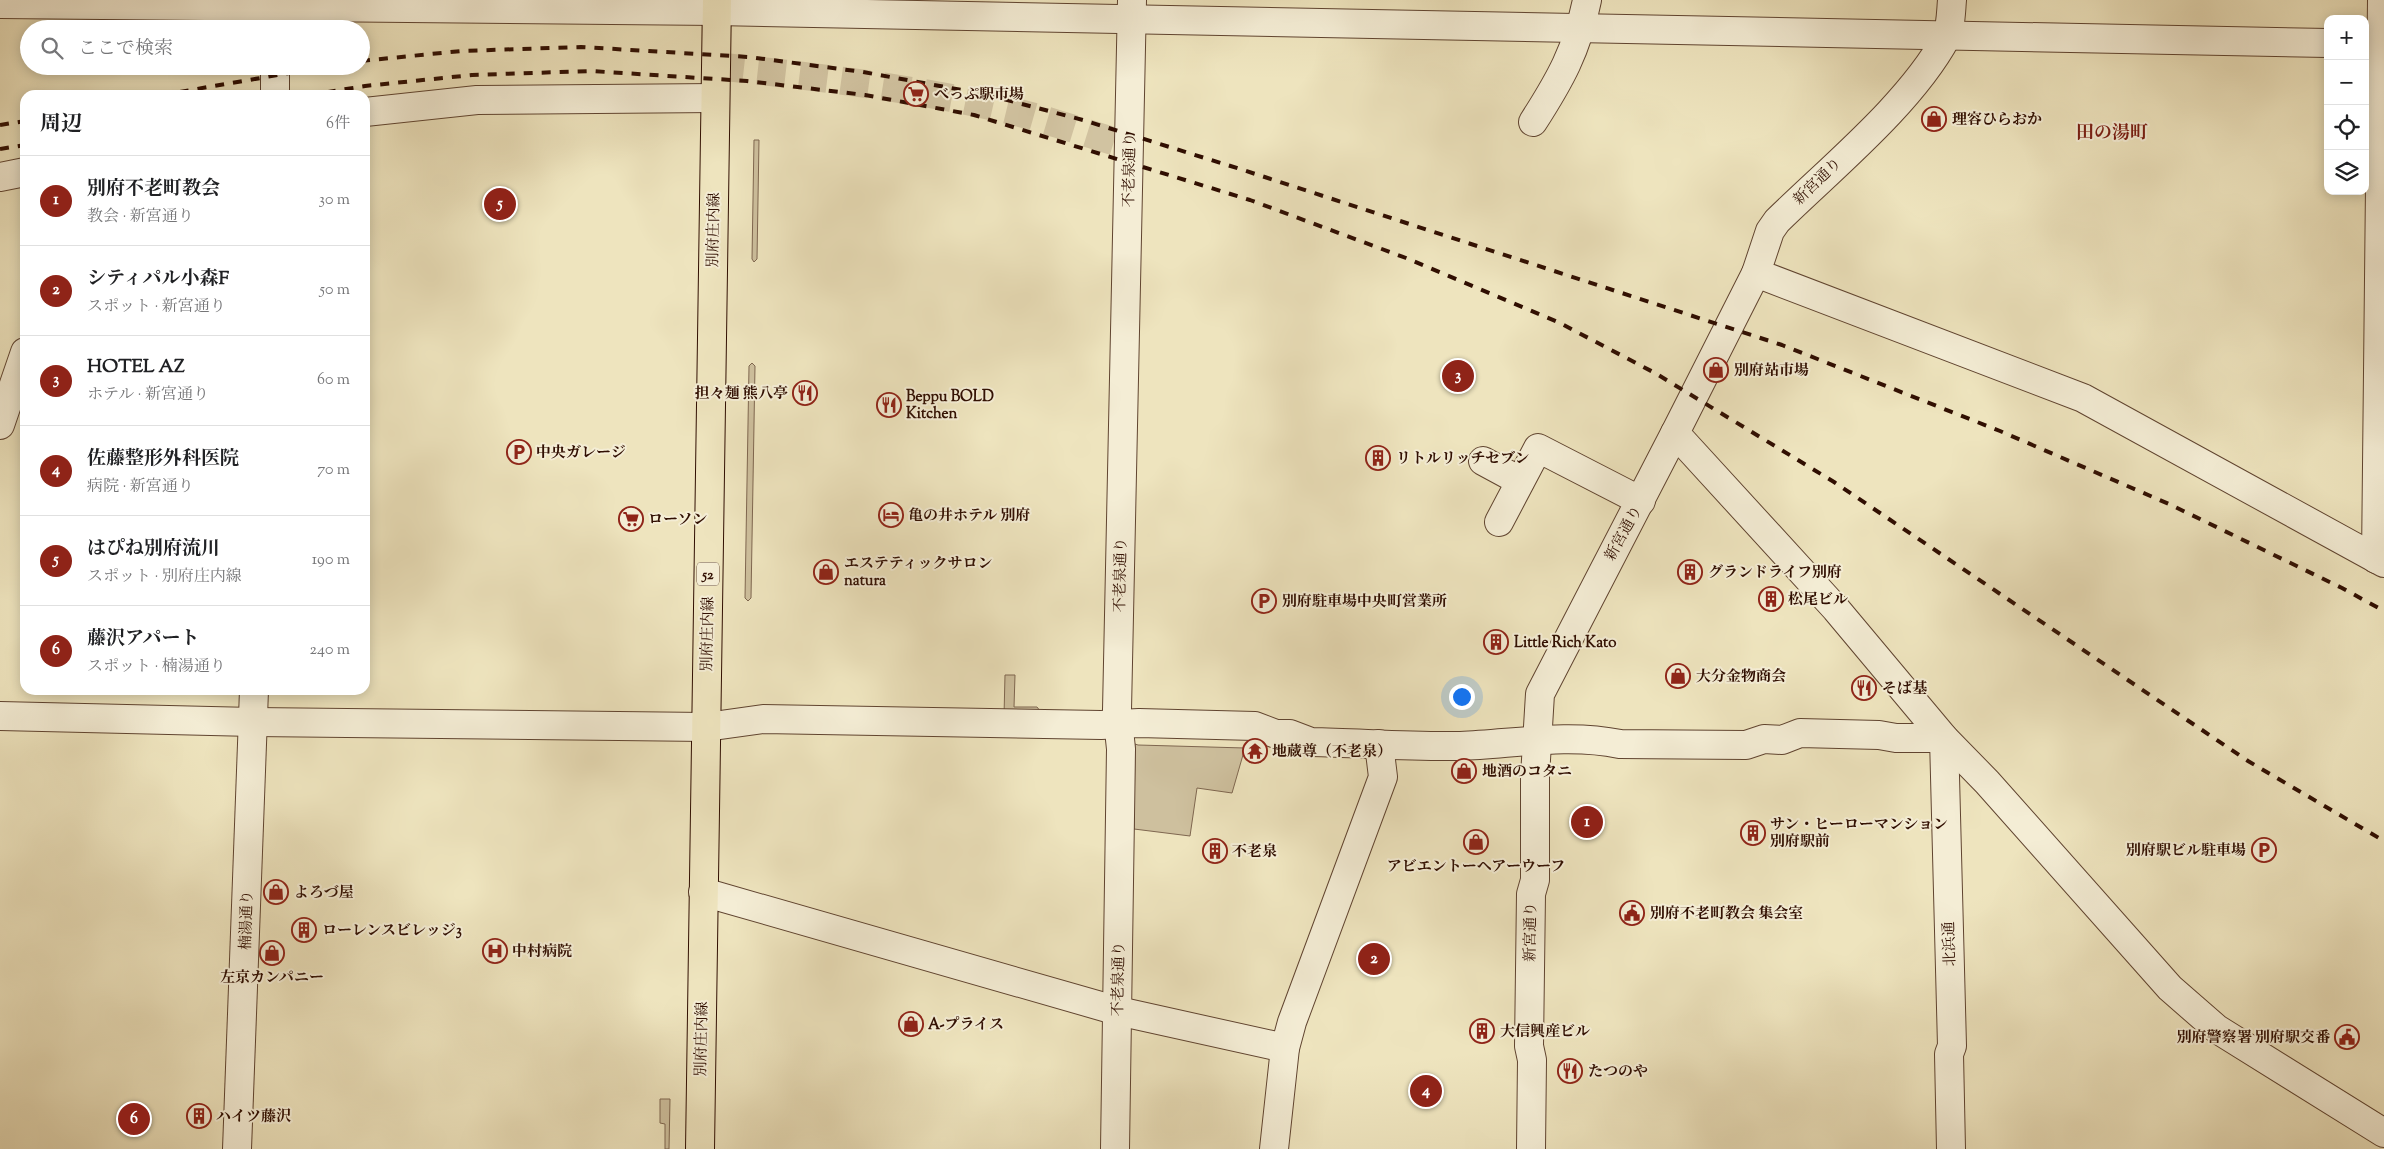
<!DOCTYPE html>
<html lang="ja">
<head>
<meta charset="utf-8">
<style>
	body { margin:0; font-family:"Sorts Mill Goudy","Noto Serif JP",serif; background:#f2f2f2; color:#202124 }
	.controls { position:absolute; right:15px; top:15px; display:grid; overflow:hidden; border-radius:10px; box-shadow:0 2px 12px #0003 }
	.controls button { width:45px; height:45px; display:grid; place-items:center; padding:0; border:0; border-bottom:1px solid #e0e0e0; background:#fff; color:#202124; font:25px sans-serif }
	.you { position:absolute; left:1461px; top:696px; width:18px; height:18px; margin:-12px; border:4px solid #fff; border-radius:50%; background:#1a73e8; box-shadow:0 0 0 8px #1a73e833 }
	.badge { display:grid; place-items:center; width:32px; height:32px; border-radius:50%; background:#8f2418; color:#fff; font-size:16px; font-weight:700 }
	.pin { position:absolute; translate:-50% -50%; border:2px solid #fff; box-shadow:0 1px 5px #0006 }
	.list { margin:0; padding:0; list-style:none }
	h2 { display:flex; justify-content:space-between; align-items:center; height:65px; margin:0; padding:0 20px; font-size:21px }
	h2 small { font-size:16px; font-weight:400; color:#757577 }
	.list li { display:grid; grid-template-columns:32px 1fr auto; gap:15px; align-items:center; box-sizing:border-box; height:90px; padding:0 20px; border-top:1px solid #e0e0e0 }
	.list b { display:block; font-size:19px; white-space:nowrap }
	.list p { margin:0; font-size:16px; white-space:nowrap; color:#757577 }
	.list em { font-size:16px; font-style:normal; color:#757577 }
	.icon { flex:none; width:28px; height:28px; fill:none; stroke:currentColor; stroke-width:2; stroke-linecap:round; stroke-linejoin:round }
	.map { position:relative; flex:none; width:2384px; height:1149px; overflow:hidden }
	.search { position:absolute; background:#fff; box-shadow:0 2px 12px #0003; left:20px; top:20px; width:350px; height:55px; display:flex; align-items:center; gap:12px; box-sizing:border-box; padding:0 18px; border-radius:28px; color:#757577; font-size:19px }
	.panel { position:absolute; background:#fff; box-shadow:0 2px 12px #0003; left:20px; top:90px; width:350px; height:605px; border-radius:15px }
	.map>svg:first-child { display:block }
</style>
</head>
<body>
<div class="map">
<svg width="2384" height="1149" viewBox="0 0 2384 1149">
	<rect width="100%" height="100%" fill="#eee4be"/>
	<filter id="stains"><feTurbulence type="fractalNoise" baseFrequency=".004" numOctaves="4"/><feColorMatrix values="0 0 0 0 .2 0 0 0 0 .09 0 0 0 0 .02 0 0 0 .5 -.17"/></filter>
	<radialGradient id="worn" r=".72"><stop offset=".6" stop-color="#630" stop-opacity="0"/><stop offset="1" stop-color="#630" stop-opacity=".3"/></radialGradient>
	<g fill="#cec09e" stroke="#7f6750">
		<polygon points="754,140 759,140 757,259 754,262 752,259"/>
		<polygon points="752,363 755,366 751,598 748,601 745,598 749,366"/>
		<polygon points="1005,675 1015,675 1014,707 1037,707 1041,712 1004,716"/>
		<polygon points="1135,744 1138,745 1245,748 1232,793 1197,788 1190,836 1134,829"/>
		<polygon points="660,1099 670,1099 669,1149 665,1149 665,1124 660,1123"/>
	</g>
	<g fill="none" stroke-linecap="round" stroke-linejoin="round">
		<path stroke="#d2c4a2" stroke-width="28" stroke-dasharray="28 14" stroke-linecap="butt" d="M716,66c101,11 202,22 300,46 38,10 76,23 113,34"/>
		<defs>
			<g id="minor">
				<path d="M1952,0c-1,11 -1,28 -6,38 -36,66 -115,130 -169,183l-7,10 -14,42 327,125 301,165"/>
				<polyline points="0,4 716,11 2328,43"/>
				<polyline points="275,95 275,66"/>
				<polyline points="365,112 477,100 715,98"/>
				<path d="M1533,122c27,-42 44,-72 54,-122"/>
				<polyline points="0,177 25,172"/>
				<polyline points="0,425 25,352"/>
				<polyline points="1483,461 1520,481"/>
				<polyline points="1499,522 1538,448 1641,501"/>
				<polyline points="2376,559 2382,0"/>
				<path d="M0,716l253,6 453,5 57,-8 338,6 38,-2 116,3 21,8h14l21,8c50,1 100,5 149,4 53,-2 108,-13 160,-2l126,1 18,-6 18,1 18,-7 79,2 17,3h48l8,308 -3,8 2,95"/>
				<polyline points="703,892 1118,1011 1285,1048"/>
				<polyline points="237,1149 254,690"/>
				<polyline points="1115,1149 1121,749 1117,710 1132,0"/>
				<polyline points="1274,1149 1285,1048 1292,1022 1383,777 1379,744"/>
				<polyline points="1531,1149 1532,1060 1529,1046 1531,894 1535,880 1535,776 1540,694 1675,433"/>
			</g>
			<polyline id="tertiary" points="1756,273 1675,433 1836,609 1944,738 1987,782 2170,988 2217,1029 2384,1133"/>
			<polyline id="primary" points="700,1149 717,0"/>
		</defs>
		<use href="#minor" stroke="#604430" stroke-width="30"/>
		<use href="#tertiary" stroke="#604430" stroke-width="30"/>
		<use href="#primary" stroke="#300e01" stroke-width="30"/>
		<use href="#minor" stroke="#f4edd5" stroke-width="28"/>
		<use href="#tertiary" stroke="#f4edd5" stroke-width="28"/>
		<use href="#primary" stroke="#eee4be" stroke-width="28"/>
		<g stroke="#300e01" stroke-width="4" stroke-dasharray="9 9" stroke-linecap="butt">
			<polyline points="361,61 461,51 581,47 749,57 863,72 984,94 1083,120 1240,169 1782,345 2000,431 2169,504 2342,588 2384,611"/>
			<polyline points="162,95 330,66"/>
			<polyline points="309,95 365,86 472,75 591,71 747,81 865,95 974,115 1250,200 1406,258 1558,322 1655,373 1834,482 2248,761 2384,841"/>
			<polyline points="0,125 25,121"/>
			<polyline points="0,149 25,145"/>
		</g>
	</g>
	<defs>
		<symbol id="supermarket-ring" viewBox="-11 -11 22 22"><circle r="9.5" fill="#f4edd5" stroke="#8f2418" stroke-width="1.5"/><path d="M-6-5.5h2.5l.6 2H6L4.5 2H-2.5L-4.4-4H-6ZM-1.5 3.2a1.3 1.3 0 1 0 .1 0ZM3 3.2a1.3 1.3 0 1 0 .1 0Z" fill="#8f2418"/></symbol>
		<symbol id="shop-ring" viewBox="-11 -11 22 22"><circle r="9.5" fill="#f4edd5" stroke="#8f2418" stroke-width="1.5"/><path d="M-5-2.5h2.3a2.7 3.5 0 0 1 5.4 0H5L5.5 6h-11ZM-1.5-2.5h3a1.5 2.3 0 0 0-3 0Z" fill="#8f2418"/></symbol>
		<symbol id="restaurant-ring" viewBox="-11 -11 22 22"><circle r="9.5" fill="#f4edd5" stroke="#8f2418" stroke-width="1.5"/><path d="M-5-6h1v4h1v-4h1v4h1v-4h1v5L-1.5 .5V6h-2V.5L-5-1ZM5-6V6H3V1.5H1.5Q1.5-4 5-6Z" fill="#8f2418"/></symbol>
		<symbol id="parking-ring" viewBox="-11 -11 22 22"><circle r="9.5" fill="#f4edd5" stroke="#8f2418" stroke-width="1.5"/><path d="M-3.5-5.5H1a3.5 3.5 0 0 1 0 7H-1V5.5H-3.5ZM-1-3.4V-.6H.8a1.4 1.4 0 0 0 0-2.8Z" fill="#8f2418"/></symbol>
		<symbol id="building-ring" viewBox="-11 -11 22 22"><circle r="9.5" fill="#f4edd5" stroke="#8f2418" stroke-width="1.5"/><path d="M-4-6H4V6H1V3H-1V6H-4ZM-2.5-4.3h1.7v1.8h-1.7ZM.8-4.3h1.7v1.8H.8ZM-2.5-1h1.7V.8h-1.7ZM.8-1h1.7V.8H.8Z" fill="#8f2418"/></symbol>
		<symbol id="hotel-ring" viewBox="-11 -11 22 22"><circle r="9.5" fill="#f4edd5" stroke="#8f2418" stroke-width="1.5"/><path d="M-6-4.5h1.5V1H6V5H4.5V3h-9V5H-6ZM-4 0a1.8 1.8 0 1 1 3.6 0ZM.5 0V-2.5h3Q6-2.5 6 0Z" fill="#8f2418"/></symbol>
		<symbol id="temple-ring" viewBox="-11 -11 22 22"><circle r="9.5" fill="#f4edd5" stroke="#8f2418" stroke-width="1.5"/><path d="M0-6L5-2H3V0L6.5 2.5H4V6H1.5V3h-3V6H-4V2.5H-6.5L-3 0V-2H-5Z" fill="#8f2418"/></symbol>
		<symbol id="civic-ring" viewBox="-11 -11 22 22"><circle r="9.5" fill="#f4edd5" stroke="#8f2418" stroke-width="1.5"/><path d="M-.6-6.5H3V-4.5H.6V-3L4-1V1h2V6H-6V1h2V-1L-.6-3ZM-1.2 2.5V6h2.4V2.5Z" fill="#8f2418"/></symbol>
		<symbol id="hospital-ring" viewBox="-11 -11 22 22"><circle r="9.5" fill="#f4edd5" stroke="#8f2418" stroke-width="1.5"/><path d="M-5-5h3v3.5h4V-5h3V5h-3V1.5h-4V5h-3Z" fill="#8f2418"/></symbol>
	</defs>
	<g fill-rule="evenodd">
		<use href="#supermarket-ring" x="902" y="80" width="28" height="28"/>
		<use href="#shop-ring" x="1920" y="105" width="28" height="28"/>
		<use href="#shop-ring" x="1702" y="356" width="28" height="28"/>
		<use href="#restaurant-ring" x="791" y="379" width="28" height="28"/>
		<use href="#restaurant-ring" x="875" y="391" width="28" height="28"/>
		<use href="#parking-ring" x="505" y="438" width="28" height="28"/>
		<use href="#building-ring" x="1364" y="444" width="28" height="28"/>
		<use href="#hotel-ring" x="877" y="501" width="28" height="28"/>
		<use href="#supermarket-ring" x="617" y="505" width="28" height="28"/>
		<use href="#shop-ring" x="812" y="558" width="28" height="28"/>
		<use href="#building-ring" x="1676" y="558" width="28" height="28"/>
		<use href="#building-ring" x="1757" y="585" width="28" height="28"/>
		<use href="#parking-ring" x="1250" y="587" width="28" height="28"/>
		<use href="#building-ring" x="1482" y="628" width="28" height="28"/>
		<use href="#shop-ring" x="1664" y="662" width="28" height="28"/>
		<use href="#restaurant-ring" x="1850" y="674" width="28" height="28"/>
		<use href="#temple-ring" x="1241" y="737" width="28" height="28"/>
		<use href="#shop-ring" x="1450" y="757" width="28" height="28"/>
		<use href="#building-ring" x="1739" y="819" width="28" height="28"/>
		<use href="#shop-ring" x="1462" y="828" width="28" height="28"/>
		<use href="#parking-ring" x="2250" y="836" width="28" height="28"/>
		<use href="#building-ring" x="1201" y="837" width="28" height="28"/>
		<use href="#shop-ring" x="262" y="878" width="28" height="28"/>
		<use href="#civic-ring" x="1618" y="899" width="28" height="28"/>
		<use href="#building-ring" x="290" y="916" width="28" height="28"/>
		<use href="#hospital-ring" x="481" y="937" width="28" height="28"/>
		<use href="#shop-ring" x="258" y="939" width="28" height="28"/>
		<use href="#shop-ring" x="897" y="1010" width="28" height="28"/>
		<use href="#building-ring" x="1468" y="1017" width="28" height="28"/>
		<use href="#civic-ring" x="2333" y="1023" width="28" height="28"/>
		<use href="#restaurant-ring" x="1556" y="1057" width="28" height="28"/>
		<use href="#building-ring" x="185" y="1102" width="28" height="28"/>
	</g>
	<g text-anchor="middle" stroke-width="4" stroke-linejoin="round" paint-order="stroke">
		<rect fill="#f4edd5" stroke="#6b5141" stroke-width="1" x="697" y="562.5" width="22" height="23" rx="4"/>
		<g font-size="14" font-weight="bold" fill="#300e01">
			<text x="708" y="579">52</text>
		</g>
		<g font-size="15" font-weight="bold" fill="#300e01" stroke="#f4edd5" text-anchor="start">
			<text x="934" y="99">べっぷ駅市場</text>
			<text x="1952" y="124">理容ひらおか</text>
			<text x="1734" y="375">別府站市場</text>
			<text x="788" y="398" text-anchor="end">担々麺 熊八亭</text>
			<text x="906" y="401">Beppu BOLD<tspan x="906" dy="17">Kitchen</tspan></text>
			<text x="536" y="457">中央ガレージ</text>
			<text x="1396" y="463">リトルリッチセブン</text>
			<text x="908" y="520">亀の井ホテル 別府</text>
			<text x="648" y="524">ローソン</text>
			<text x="844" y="568">エステティックサロン<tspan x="844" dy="17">natura</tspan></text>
			<text x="1708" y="577">グランドライフ別府</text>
			<text x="1788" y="604">松尾ビル</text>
			<text x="1282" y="606">別府駐車場中央町営業所</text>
			<text x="1514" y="647">Little Rich Kato</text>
			<text x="1696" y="681">大分金物商会</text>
			<text x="1882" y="693">そば基</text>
			<text x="1272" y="756">地蔵尊（不老泉）</text>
			<text x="1482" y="776">地酒のコタニ</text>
			<text x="1770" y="829">サン・ヒーローマンション<tspan x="1770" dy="17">別府駅前</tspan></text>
			<text x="2246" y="855" text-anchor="end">別府駅ビル駐車場</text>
			<text x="1232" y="856">不老泉</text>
			<text x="1476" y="871" text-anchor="middle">アビエントーヘアーウーフ</text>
			<text x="294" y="897">よろづ屋</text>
			<text x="1650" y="918">別府不老町教会 集会室</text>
			<text x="322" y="935">ローレンスビレッジ3</text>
			<text x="512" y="956">中村病院</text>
			<text x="272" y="982" text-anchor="middle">左京カンパニー</text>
			<text x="928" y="1029">A-プライス</text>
			<text x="1500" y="1036">大信興産ビル</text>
			<text x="2330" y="1042" text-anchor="end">別府警察署 別府駅交番</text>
			<text x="1588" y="1076">たつのや</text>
			<text x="216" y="1121">ハイツ藤沢</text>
		</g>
		<g font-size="15" fill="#300e01" stroke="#f4edd5">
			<text transform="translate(1129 170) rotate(-89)" y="5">不老泉通り</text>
			<text transform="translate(1817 181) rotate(-44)" y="5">新宮通り</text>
			<text transform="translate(713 230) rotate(-89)" y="5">別府庄内線</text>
			<text transform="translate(1623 533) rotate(-61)" y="5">新宮通り</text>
			<text transform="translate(1120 575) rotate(-89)" y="5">不老泉通り</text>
			<text transform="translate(707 634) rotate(-89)" y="5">別府庄内線</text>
			<text transform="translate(246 920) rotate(-88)" y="5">楠湯通り</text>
			<text transform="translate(1530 932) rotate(-89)" y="5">新宮通り</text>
			<text transform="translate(1949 944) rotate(-92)" y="5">北浜通</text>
			<text transform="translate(1118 979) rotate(-89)" y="5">不老泉通り</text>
			<text transform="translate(701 1039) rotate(-89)" y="5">別府庄内線</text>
		</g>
		<g font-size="18" font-weight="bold" fill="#7a1f14" stroke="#f4edd5">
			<text x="2112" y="138">田の湯町</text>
		</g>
	</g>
	<rect width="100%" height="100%" filter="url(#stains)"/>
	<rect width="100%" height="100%" fill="url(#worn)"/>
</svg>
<div class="controls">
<button>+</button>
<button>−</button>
<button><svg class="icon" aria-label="locate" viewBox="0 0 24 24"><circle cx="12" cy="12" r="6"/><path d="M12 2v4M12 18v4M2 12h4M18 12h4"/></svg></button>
<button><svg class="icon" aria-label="layers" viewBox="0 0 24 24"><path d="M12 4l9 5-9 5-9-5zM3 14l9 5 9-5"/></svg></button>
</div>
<div class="you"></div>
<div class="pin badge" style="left:1587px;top:822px">1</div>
<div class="pin badge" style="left:1374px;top:959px">2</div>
<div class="pin badge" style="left:1458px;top:376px">3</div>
<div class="pin badge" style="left:1426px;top:1091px">4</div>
<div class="pin badge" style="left:500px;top:204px">5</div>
<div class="pin badge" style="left:134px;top:1119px">6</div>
<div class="search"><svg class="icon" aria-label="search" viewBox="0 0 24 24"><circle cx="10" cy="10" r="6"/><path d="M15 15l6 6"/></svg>ここで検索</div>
<section class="panel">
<h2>周辺<small>6件</small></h2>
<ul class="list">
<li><span class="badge">1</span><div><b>別府不老町教会</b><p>教会 · 新宮通り</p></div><em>30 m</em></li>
<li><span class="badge">2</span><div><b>シティパル小森F</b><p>スポット · 新宮通り</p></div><em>50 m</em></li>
<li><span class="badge">3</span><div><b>HOTEL AZ</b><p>ホテル · 新宮通り</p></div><em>60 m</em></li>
<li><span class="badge">4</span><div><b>佐藤整形外科医院</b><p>病院 · 新宮通り</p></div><em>70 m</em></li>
<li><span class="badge">5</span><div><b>はぴね別府流川</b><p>スポット · 別府庄内線</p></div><em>190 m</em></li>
<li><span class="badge">6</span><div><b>藤沢アパート</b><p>スポット · 楠湯通り</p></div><em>240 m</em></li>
</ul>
</section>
</div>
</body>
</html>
